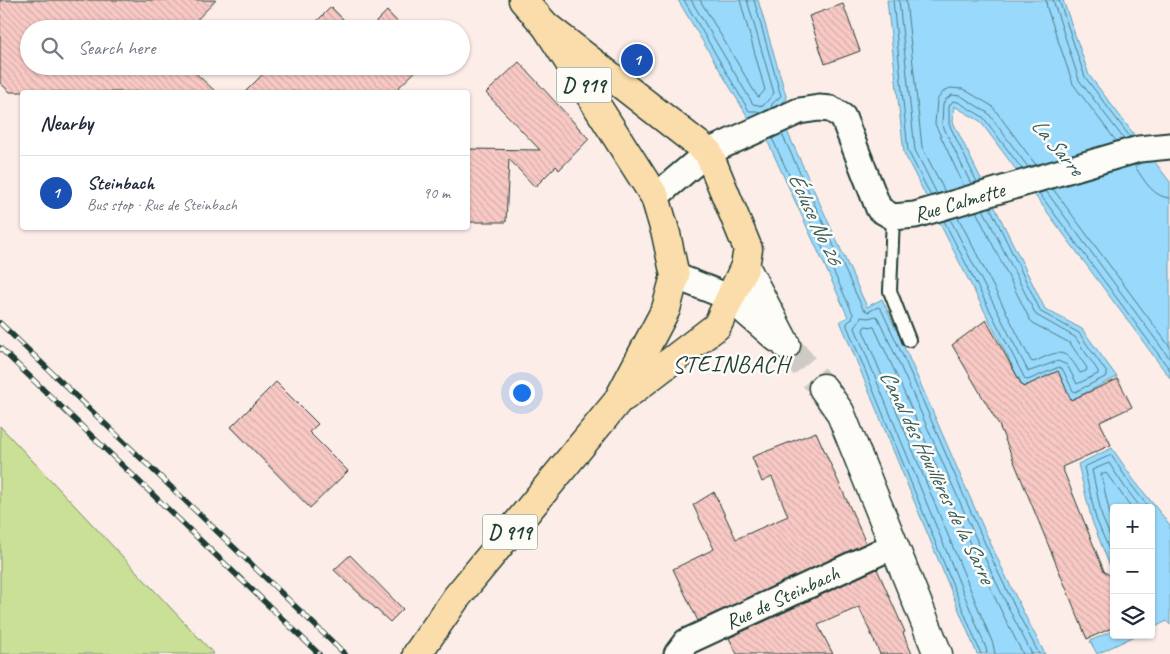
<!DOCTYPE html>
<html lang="en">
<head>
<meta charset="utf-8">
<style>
	body { margin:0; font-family:Caveat,sans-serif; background:#f2f2f3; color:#1f2937 }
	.controls { position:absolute; right:15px; bottom:15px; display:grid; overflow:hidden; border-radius:5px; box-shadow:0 1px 4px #0004 }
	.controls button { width:45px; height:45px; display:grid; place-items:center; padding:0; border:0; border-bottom:1px solid #e0e1e3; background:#fff; color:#1f2937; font:25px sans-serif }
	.you { position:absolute; left:521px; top:392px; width:18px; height:18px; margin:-12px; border:4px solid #fff; border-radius:50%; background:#1a73e8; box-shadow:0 0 0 8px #1a73e833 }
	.badge { display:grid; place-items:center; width:32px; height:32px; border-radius:50%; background:#ea580c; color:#fff; font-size:16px; font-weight:700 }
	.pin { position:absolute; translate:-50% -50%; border:2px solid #fff; box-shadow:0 1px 5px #0006 }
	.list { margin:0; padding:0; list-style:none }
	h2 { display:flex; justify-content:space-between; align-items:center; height:65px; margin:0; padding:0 20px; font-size:21px }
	h2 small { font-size:16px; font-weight:400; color:#747a83 }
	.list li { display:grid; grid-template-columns:32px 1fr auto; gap:15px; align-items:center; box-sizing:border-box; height:75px; padding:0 20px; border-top:1px solid #e0e1e3 }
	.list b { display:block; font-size:19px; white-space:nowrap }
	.list p { margin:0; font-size:16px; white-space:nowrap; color:#747a83 }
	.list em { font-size:16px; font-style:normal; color:#747a83 }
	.icon { flex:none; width:28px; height:28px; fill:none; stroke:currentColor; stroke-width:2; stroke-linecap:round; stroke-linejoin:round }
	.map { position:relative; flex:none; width:1170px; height:654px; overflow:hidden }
	.search { position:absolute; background:#fff; box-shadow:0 1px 4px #0004; left:20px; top:20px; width:450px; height:55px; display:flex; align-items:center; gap:12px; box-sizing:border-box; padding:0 18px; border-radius:28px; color:#747a83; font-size:19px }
	.panel { position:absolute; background:#fff; box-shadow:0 1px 4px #0004; left:20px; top:90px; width:450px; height:140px; border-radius:5px }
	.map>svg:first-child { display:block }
</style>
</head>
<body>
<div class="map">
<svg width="1170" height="654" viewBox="0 0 1170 654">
	<defs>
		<pattern id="building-back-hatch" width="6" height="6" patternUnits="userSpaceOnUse" patternTransform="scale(1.25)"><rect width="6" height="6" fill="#f9c9c5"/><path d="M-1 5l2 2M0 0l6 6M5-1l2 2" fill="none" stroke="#d5aeaa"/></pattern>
	</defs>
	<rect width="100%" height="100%" fill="#fcede8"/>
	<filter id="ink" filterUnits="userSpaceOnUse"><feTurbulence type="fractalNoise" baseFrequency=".02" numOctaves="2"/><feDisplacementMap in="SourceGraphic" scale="10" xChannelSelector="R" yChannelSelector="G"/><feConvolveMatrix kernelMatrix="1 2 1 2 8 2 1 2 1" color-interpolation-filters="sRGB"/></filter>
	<g filter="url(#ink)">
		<polygon fill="#cae096" stroke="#748e65" points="0,426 214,654 0,654"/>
		<g fill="#99d9fb" stroke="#689bab">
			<path d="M678,0h80l29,99 -11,8 91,200 15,-8c56,118 101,240 163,355h-68l-137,-333 8,-4 -8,-18 -84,-183 -7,3z"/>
			<polygon points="887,0 1063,0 1089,75 1170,182 1170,378 980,121 954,106 953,122 1045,309 1082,329 1117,377 1071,400 1058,372 1023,387 904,153"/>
			<polygon points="1112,448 1133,479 1170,525 1170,625 1167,621 1151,629 1151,613 1156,611 1151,606 1151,508 1114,508 1114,569 1109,564 1092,521 1078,464"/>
			<polygon points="1114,630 1114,635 1137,635 1097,654 1090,641"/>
		</g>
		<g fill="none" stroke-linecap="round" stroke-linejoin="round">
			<g stroke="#507b84" stroke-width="1">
				<polyline points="684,0 749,111 757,111 760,113"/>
				<polyline points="691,0 753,104 763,106 774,93 747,0"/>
				<polyline points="700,0 757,96 759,97 765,90 740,0"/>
				<polyline points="754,0 781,96 772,104 771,109"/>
				<polyline points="893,0 908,151 931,196"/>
				<polyline points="899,0 915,150 937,194"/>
				<polyline points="906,0 922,147 945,192"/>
				<polyline points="1046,0 1047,8 1073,84 1116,141"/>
				<polyline points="1053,0 1079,80 1124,139"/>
				<polyline points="1059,0 1085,77 1130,137"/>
				<path d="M782,134l81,175 5,3 10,-5 3,2c55,114 98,234 158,345"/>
				<polyline points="772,138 853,314 852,319 847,323 847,326 981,654"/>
				<path d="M1134,165c9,13 18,32 36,33"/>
				<polyline points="977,182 949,124 949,106 953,101 958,102 983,117 1022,169"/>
				<polyline points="971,184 942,124 943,104 946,99 952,95 961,96 988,113 1028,167"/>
				<polyline points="964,186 935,124 937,100 943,92 950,88 963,89 992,106 1036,165"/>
				<polyline points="1053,189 1170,347"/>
				<polyline points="1046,191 1170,359"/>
				<polyline points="1039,193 1170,370"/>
				<path d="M958,217l73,144 3,1c25,-12 31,-15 46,11l6,-2 1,-3 -17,-25 -34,-18 -6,-5 -54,-109"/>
				<polyline points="950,219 1028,371 1030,371 1058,361 1067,365 1077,384 1098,374 1098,371 1075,337 1036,315 983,209"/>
				<polyline points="944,221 1025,379 1028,380 1059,367 1063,370 1073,391 1075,392 1107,376 1107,373 1079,333 1041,312 990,207"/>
				<polyline points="1114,525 1110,515 1101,474 1106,473 1132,508"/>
				<polyline points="1114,545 1102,517 1092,470 1109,463 1124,486 1141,508"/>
				<polyline points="1114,561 1096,519 1084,467 1111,455 1129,482 1149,508"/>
				<path d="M987,654l-1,-6 -131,-320 6,-11 7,1 8,-2 2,2c53,111 96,227 154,336"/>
				<path d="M995,654l-2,-10 -130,-314 2,-4 9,1c52,108 93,221 149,327"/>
			</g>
		</g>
		<g fill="url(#building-back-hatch)" stroke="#1f3d34">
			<polygon points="0,0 216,0 188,29 29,29 29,66 188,66 216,92 10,92 0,83"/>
			<polygon points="843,4 860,51 825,64 809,16"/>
			<polygon points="331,7 353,29 309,29"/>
			<polygon points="387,11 404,29 369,29"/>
			<polygon points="519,62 589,139 559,170 556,166 535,187 509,159 506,222 468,222 468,149 540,150 486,93"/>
			<polygon points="271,66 421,66 394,92 245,92"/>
			<polygon points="986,320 1023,387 1058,371 1071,400 1118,379 1132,407 1100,422 1111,445 1062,467 1104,571 1114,579 1114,627 1087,639 999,425 952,345"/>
			<polygon points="276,382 318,424 309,432 348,471 310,508 231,427"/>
			<polygon points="816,432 866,543 698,621 673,569 714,549 693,505 714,492 736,539 788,516 772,477 762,482 752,457"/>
			<polygon points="350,555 403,609 390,622 334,570"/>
			<polygon points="877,569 905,632 903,633 912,654 880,654 859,607 818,625 833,654 737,654 729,638"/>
		</g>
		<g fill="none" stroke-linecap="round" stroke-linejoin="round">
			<polyline stroke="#d0cac4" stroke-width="28" stroke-dasharray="28 14" stroke-linecap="butt" points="786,345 823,388"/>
			<defs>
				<polyline id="service" points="893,217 890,291 909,340"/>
				<g id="minor">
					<path id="s1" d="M655,197l53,-45 91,-41 20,-3 12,1 12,8 36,92 14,8 22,-2 224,-66 31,-3"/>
					<polyline points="675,276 731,298"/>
					<path id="s2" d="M677,654l9,-12 207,-96"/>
				</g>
				<g id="tertiary">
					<polyline points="745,266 786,345"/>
					<polyline points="731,298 777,338"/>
					<polyline points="823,388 840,412 938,654"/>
				</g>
				<g id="primary">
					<polyline points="523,0 546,26 708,152 748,249 745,266 717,326 624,397"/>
					<polyline points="417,654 456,598 617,402 666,309 675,276 666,234 655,197 546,26"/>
				</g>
			</defs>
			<use href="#service" stroke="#1f3d34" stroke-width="16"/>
			<use href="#minor" stroke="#1f3d34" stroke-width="29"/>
			<use href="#tertiary" stroke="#1f3d34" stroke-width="31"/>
			<use href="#primary" stroke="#1f3d34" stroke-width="31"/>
			<use href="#service" stroke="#fdfcf7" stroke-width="12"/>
			<use href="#minor" stroke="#fdfcf7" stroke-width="25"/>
			<use href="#tertiary" stroke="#fdfcf7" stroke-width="28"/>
			<use href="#primary" stroke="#fbddab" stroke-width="28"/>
			<defs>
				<g id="rail">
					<polyline points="0,323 345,654"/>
					<polyline points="0,348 319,654"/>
				</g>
			</defs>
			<use href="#rail" stroke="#1f3d34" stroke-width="5.5"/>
			<use href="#rail" stroke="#fdfcf7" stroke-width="4" stroke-dasharray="11" stroke-linecap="butt"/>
		</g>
	</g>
	<g text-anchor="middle" stroke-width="5" stroke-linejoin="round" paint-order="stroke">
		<g fill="#fdfcf7" stroke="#62766e" stroke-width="1">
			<rect x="556.5" y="67.5" width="55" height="35" rx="4"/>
			<rect x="482.5" y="514.5" width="55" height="35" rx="4"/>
		</g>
		<g font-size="20" font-weight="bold" fill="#1f3d34">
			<text x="584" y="92">D 919</text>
			<text x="510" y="539">D 919</text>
		</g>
		<g font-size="21" fill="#1f3d34" stroke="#fdfcf7">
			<text dy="7" stroke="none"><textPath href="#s1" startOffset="399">Rue Calmette</textPath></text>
			<text dy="7" stroke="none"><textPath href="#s2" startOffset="121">Rue de Steinbach</textPath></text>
		</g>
		<g font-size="22" font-style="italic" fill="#375c5c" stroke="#fdfcf7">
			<text transform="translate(1058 146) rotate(50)" y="8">La Sarre</text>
			<text transform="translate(816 218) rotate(65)" y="8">Écluse No 26</text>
			<text transform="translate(938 476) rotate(64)" y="8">Canal des Houillères de la Sarre</text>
		</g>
		<g font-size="24" letter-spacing="1" fill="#1f3d34" stroke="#fdfcf7">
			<text x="731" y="372">STEINBACH</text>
		</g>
	</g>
</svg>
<div class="controls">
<button>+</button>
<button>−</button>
<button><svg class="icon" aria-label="layers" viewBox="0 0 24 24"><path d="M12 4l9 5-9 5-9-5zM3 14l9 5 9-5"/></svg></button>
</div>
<div class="you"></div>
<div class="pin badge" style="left:637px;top:60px;background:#1a4fb4">1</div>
<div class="search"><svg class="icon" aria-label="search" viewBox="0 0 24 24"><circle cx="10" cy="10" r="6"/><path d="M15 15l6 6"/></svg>Search here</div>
<section class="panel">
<h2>Nearby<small></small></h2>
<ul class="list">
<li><span class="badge" style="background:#1a4fb4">1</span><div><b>Steinbach</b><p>Bus stop · Rue de Steinbach</p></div><em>90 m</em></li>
</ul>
</section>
</div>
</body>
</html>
